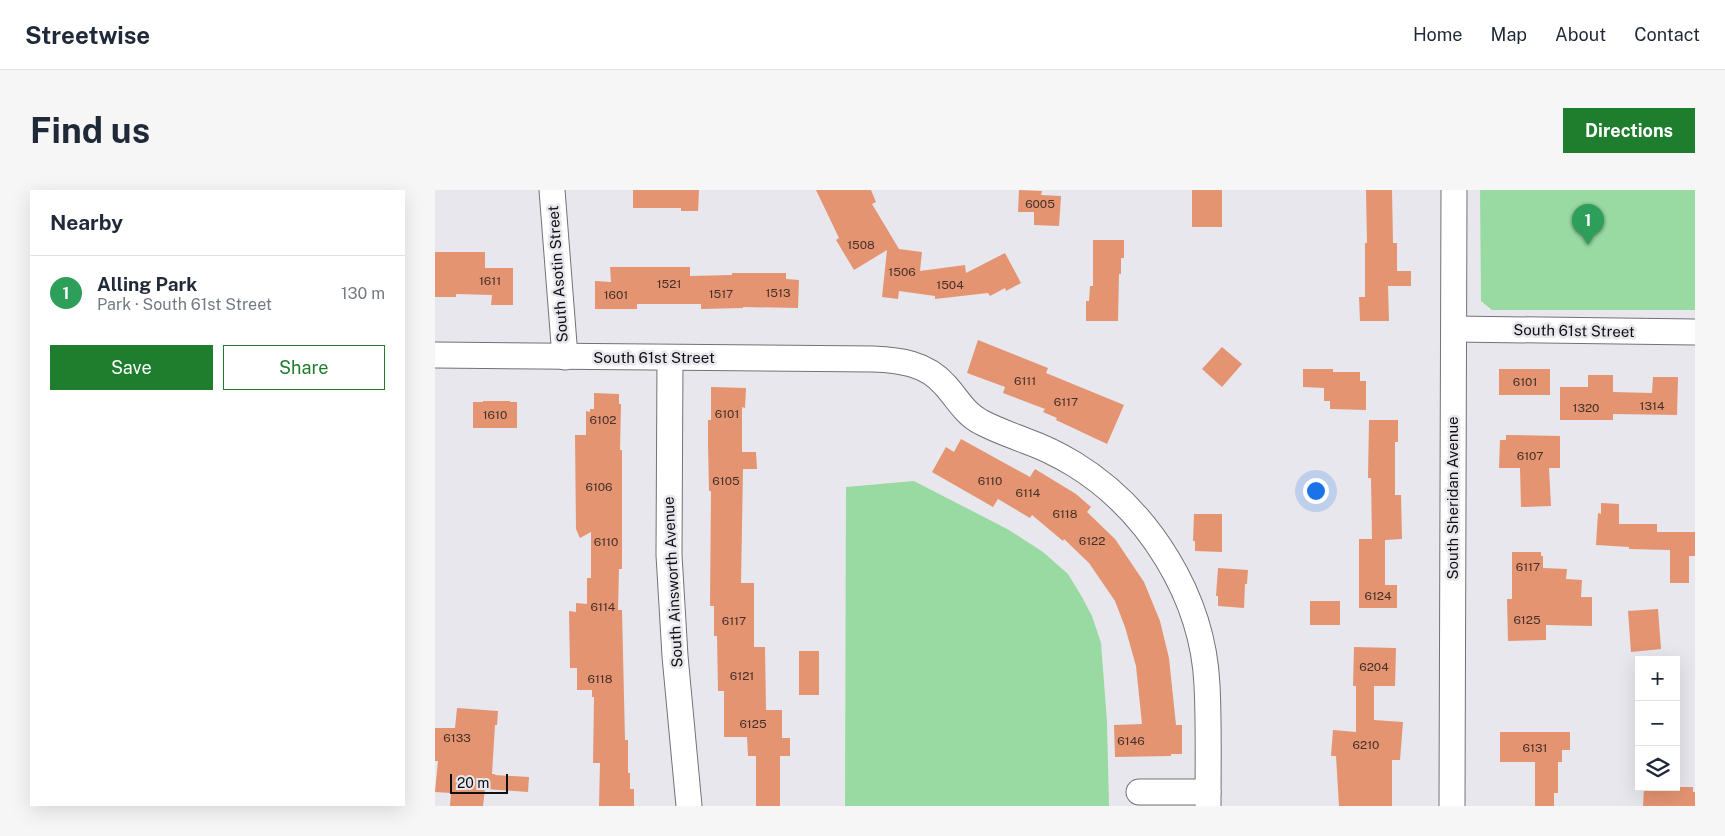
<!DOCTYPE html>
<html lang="en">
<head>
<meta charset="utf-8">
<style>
	body { margin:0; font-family:"Public Sans",sans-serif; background:#f6f6f7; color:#1f2937 }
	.controls { position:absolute; right:15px; bottom:15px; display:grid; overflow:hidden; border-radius:0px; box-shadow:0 5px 20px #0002 }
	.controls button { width:45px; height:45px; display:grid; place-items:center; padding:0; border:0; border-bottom:1px solid #e0e1e3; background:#fff; color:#1f2937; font:25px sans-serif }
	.scale { position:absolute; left:15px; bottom:12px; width:58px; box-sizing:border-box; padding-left:5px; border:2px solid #100f11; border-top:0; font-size:14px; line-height:18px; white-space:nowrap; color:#100f11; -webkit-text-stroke:4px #e7e7ed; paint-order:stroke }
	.you { position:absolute; left:880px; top:300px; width:18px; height:18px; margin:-12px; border:4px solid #fff; border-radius:50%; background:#1a73e8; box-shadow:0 0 0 8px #1a73e833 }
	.badge { display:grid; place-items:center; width:32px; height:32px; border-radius:50%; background:#1f7d2e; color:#fff; font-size:16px; font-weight:700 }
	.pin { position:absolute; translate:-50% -41px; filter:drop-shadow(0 1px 2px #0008) }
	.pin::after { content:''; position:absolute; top:26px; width:18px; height:15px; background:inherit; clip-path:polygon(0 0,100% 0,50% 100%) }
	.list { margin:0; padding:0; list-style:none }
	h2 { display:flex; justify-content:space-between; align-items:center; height:65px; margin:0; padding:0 20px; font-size:21px }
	h2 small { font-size:16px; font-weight:400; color:#747a83 }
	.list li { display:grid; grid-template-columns:32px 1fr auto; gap:15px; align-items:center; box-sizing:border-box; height:75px; padding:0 20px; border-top:1px solid #e0e1e3 }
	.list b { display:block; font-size:19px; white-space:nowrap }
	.list p { margin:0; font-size:16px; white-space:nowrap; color:#747a83 }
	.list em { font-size:16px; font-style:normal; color:#747a83 }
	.actions { display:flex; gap:10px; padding:15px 20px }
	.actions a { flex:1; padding:11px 0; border:1px solid #1f7d2e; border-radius:0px; text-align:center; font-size:18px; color:#1f7d2e }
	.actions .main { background:#1f7d2e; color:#fff }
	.icon { flex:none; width:28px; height:28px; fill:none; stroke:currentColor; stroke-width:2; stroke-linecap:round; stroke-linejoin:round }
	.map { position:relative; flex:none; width:1260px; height:616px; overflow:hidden; border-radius:0px }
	header { display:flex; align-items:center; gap:30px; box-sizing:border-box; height:70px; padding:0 25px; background:#fff; border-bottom:1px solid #e0e1e3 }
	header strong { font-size:24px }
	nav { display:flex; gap:28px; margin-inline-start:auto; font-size:18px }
	.intro { display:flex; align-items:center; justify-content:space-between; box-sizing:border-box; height:120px; padding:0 30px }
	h1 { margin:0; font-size:35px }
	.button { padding:12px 22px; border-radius:0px; background:#1f7d2e; color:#fff; font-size:18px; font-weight:700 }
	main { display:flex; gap:30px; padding:0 30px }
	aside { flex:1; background:#fff; border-radius:0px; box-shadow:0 5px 20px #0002 }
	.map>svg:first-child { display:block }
</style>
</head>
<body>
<header>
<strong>Streetwise</strong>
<nav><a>Home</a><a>Map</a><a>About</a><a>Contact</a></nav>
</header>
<div class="intro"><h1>Find us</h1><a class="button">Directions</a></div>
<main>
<aside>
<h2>Nearby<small></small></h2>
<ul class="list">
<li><span class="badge" style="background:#2e9e5b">1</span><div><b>Alling Park</b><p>Park · South 61st Street</p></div><em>130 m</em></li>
</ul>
<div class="actions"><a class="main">Save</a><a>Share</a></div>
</aside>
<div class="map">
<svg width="1260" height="616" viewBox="0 0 1260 616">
	<rect width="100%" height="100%" fill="#e7e7ed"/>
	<g fill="#99daa3">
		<polygon points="1045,0 1260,0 1260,120 1057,120 1046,111"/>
		<polygon points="479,291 574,340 608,362 633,384 647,407 657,426 666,453 672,532 674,616 410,616 411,297"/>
	</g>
	<g fill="#e49471">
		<polygon points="198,0 264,0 263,21 246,21 246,18 198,18"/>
		<polygon points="381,0 436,0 441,12 437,14 464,59 487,62 485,81 530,75 531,83 570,63 586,93 571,101 570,98 555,106 553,103 500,109 500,106 464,101 463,109 447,107 452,60 419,80 401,50 404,48"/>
		<polygon points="584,0 607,1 606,5 626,6 624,36 599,35 599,22 583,22"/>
		<rect x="757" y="0" width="30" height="37"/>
		<polygon points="931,0 957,0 958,53 962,53 962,81 976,81 976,96 953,96 954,131 925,131 924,107 930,107 930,53 932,53"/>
		<polygon points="658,50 689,50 689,68 686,68 686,84 684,84 683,131 651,131 651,111 654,111 655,96 658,96"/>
		<polygon points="0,62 50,62 50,78 78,78 78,115 56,115 57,105 21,104 21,107 0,107"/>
		<polygon points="175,77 255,77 255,86 297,85 297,83 351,83 351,89 364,90 363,118 308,117 308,118 266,119 266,114 202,114 202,119 160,119 160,91 176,92"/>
		<polygon points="543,150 613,178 611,183 689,215 672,254 621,230 622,228 608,222 610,219 568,203 570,197 532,183"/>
		<polygon points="787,157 807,174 787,197 767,179"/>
		<polygon points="868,179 898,179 898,182 925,182 925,191 931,191 931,220 895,219 895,211 889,211 889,198 868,197"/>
		<rect x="1064" y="179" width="51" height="26"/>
		<polygon points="1153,185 1178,185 1178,202 1217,203 1218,187 1243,187 1242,225 1178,224 1178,230 1125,230 1125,197 1153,197"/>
		<polygon points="276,197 311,198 310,218 307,217 307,262 321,262 322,279 308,279 306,393 319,393 319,457 330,457 330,458 331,520 347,520 347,548 355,548 355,566 345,566 345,616 321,616 321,566 313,566 312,547 289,547 289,501 283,501 282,446 279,446 279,416 275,416 276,301 274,301 273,253 273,230 276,230"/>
		<polygon points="159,203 184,204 184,214 186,214 185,260 187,260 187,379 184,379 183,420 187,420 190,550 193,550 193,583 195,583 195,599 199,599 199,616 164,616 165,573 158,573 159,507 157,507 157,500 142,500 142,478 135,478 134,421 141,422 141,413 152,414 152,388 156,388 156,342 145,348 141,339 140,245 151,245 151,221 155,222 155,219 159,219"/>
		<polygon points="48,211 75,211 75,212 82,212 82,238 38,238 38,212 48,212"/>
		<polygon points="934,230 963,230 963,252 960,252 960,305 966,305 967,349 950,350 950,395 962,395 962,418 924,418 924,349 937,349 936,288 933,288"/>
		<polygon points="1071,245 1125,246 1125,278 1114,278 1116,316 1086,317 1085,278 1064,278 1065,250 1071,250"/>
		<polygon points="526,249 595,287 600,279 641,304 656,317 652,322 680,349 709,392 725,431 734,468 741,535 747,535 747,564 736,564 736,566 680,567 679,535 707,534 701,476 690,437 680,411 654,373 629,349 628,351 597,325 595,328 563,309 558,317 497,282 511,257 519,262"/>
		<polygon points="1166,313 1184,314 1184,334 1222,334 1222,342 1260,342 1260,366 1254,366 1254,393 1235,393 1235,360 1194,359 1194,357 1161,355 1163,323 1166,324"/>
		<polygon points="759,324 787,324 787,362 760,361 760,351 758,351"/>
		<polygon points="1077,362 1106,362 1106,366 1108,366 1108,378 1132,379 1131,389 1147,390 1146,407 1157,407 1157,436 1111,435 1111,450 1073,451 1072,409 1077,409"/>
		<polygon points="783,378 813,380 812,394 810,394 809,418 783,416 783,406 781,406"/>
		<rect x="875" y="411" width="30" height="24"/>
		<polygon points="1223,419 1226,459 1196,462 1193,421"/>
		<polygon points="919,457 961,458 960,496 939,496 939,530 968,532 965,570 957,570 957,616 904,616 901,566 896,566 898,540 921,542 921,496 918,496"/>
		<rect x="364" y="461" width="20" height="44"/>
		<polygon points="22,518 63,521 62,535 60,535 57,584 60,584 60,585 94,587 93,602 50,599 48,616 15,616 16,603 0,602 3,571 0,571 0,538 20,538"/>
		<polygon points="1065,542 1135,542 1135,560 1127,560 1127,572 1123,572 1123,603 1119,603 1119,616 1100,616 1100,572 1065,572"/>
		<polygon points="1209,597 1258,597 1258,602 1260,602 1260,616 1208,616"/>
	</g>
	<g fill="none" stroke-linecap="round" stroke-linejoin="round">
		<defs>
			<g id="minor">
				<polyline points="117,0 130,167"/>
				<polyline points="1019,139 1260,142"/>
				<path d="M0,165l438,4c26,1 53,4 72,26 12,13 20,29 36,37 15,8 30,13 45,19 17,6 33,14 48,23 75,46 129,133 133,221 2,40 1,81 1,121"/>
				<polyline points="235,168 234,365 240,466 254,616"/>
				<polyline points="704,602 773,602"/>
				<polyline points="1017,616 1019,0"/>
			</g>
		</defs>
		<use href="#minor" stroke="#727277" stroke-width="27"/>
		<use href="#minor" stroke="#fff" stroke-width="25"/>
	</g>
	<g text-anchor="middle" stroke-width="5" stroke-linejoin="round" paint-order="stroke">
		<g font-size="12" fill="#453029">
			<text x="605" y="18">6005</text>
			<text x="426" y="59">1508</text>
			<text x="467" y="86">1506</text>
			<text x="55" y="95">1611</text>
			<text x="234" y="98">1521</text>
			<text x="515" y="99">1504</text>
			<text x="343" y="107">1513</text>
			<text x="286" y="108">1517</text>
			<text x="181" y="109">1601</text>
			<text x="590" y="195">6111</text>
			<text x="1090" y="196">6101</text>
			<text x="631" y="216">6117</text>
			<text x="1217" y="220">1314</text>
			<text x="1151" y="222">1320</text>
			<text x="292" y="228">6101</text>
			<text x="60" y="229">1610</text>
			<text x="168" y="234">6102</text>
			<text x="1095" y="270">6107</text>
			<text x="291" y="295">6105</text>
			<text x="555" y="295">6110</text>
			<text x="164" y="301">6106</text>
			<text x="593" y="307">6114</text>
			<text x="630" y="328">6118</text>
			<text x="657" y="355">6122</text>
			<text x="171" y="356">6110</text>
			<text x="1093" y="381">6117</text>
			<text x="943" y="410">6124</text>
			<text x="168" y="421">6114</text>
			<text x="1092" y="434">6125</text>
			<text x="299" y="435">6117</text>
			<text x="939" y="481">6204</text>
			<text x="307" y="490">6121</text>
			<text x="165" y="493">6118</text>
			<text x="318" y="538">6125</text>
			<text x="22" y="552">6133</text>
			<text x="696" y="555">6146</text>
			<text x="931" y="559">6210</text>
			<text x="1100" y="562">6131</text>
		</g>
		<g font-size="15" fill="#100f11" stroke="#e7e7ed">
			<text transform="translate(123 84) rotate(-94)" y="5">South Asotin Street</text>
			<text transform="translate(1139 141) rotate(1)" y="5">South 61st Street</text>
			<text x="219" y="173">South 61st Street</text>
			<text transform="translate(1018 308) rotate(-90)" y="5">South Sheridan Avenue</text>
			<text transform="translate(238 392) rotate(-93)" y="5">South Ainsworth Avenue</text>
		</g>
	</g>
</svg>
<div class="controls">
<button>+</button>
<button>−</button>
<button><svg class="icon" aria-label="layers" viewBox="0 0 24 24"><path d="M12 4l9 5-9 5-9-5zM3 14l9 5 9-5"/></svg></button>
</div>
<div class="scale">20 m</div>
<div class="you"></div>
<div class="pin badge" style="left:1153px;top:55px;background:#2e9e5b">1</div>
</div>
</main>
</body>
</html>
